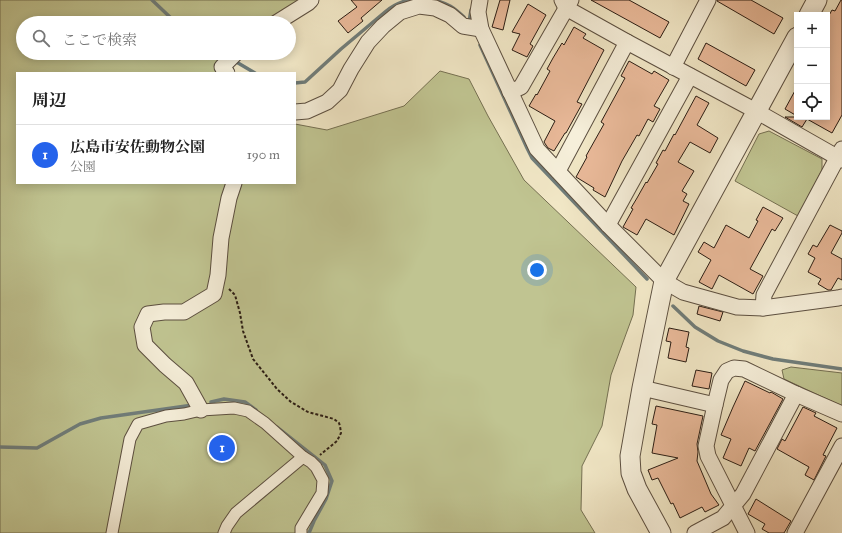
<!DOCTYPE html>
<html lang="ja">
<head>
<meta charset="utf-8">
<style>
	body { margin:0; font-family:"IM FELL Great Primer","Noto Serif JP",serif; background:#f6f6f6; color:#222 }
	.controls { position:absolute; right:12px; top:12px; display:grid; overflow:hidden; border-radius:0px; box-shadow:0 2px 10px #0003 }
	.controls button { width:36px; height:36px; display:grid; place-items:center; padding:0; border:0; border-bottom:1px solid #e0e0e0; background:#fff; color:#222; font:20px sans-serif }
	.you { position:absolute; left:537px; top:270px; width:14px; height:14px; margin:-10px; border:3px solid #fff; border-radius:50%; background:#1a73e8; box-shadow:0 0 0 6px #1a73e833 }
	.badge { display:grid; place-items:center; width:26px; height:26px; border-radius:50%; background:#2563eb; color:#fff; font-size:13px; font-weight:700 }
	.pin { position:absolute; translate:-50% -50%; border:2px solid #fff; box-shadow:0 1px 4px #0006 }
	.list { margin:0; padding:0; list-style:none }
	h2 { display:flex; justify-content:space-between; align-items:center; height:52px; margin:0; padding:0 16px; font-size:17px }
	h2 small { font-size:13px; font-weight:400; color:#767676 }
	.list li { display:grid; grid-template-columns:26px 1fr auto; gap:12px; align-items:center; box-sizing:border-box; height:60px; padding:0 16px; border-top:1px solid #e0e0e0 }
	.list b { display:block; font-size:15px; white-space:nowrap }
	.list p { margin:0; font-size:13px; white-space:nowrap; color:#767676 }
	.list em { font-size:13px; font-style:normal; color:#767676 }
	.icon { flex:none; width:22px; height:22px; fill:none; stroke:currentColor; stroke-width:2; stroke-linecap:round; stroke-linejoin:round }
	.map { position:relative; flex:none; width:842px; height:533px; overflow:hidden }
	.search { position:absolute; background:#fff; box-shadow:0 2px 10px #0003; left:16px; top:16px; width:280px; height:44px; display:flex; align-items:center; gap:10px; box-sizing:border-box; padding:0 14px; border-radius:22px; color:#767676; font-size:15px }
	.panel { position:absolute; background:#fff; box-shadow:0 2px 10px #0003; left:16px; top:72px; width:280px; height:112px; border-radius:0px }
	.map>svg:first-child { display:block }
</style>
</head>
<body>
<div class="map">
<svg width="842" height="533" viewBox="0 0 842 533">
	<rect width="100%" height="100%" fill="#f1e7c6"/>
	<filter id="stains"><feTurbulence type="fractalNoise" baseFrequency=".005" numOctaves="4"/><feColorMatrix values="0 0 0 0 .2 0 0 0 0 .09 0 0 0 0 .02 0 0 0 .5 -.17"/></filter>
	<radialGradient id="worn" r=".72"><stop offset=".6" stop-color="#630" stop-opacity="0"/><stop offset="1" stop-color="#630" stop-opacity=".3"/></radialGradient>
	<g fill="#c0c491" stroke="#757052">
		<polygon points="0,0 305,0 265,23 23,23 23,53 230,53 228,73 17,73 17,183 295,183 295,124 327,130 404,106 440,71 469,79 488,116 524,180 636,287 633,315 611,375 602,426 582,466 581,510 595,533 0,533"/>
		<polygon points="769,131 822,159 822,170 798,216 735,181 759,134"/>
		<polygon points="791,367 842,373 842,406 784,379 782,370"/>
	</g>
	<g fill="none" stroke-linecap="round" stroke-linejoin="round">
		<g stroke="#707d7a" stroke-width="3.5">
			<polyline points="152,0 172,19 187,20 190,23"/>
			<path d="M434,0c15,4 19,7 30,17"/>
			<polyline points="469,22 471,10"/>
			<polyline points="480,45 527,148 532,158 647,279"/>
			<polyline points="233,60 255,73"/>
			<path d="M295,83l10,-1 36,-33 44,-37c7,-6 15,-10 24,-12"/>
			<polyline points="673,306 695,327 718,341 743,351 773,359 842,369"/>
			<polyline points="211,402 224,399 245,402 256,410"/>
			<polyline points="277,427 325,465 332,481 326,499 314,521 309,533"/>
			<polyline points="0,447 37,448 80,424 101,418 193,405"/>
		</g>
	</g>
	<g fill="#e9b999" stroke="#2a1c13">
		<polygon points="351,0 382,0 361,18 363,21 348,33 338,21 357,7"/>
		<polygon points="500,0 510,0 503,30 492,27"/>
		<polygon points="591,0 629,0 669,22 660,38"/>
		<polygon points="717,0 751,0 783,18 774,34 717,1"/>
		<polygon points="841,0 842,0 842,115 832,133 807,119 802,127 785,117 827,117 827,19 832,10 835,11"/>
		<polygon points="528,4 546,15 530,44 533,46 527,57 512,50 520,34 512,32"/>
		<polygon points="574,27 586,34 583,38 604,50 577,102 582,104 566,133 565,133 554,151 548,148 544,142 555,121 529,106 536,94 537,95 550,71 547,69 553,58 562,43 564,45"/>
		<polygon points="706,43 755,70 746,86 698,59"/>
		<polygon points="629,61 652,74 654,71 669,80 654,106 660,109 653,122 648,119 639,136 637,135 622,161 605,197 593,190 594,188 576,177 587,157 586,156 604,124 601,122 625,78 621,76"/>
		<polygon points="797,87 797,116 785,109"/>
		<polygon points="696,96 709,103 697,125 718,138 710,153 690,142 678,162 694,171 682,191 687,194 683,201 689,204 674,235 646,219 637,235 623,227 633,209 631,208 637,198 646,182 647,183 658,164 656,163 663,150 665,151 674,134 675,135"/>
		<polygon points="763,207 783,218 775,231 772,229 750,269 763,276 753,294 719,275 712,289 699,282 711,260 698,252 704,242 714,248 726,225 749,238 758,221 756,220"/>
		<polygon points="830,225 842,231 842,233 831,253 842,259 842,280 838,278 831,290 828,290 818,284 821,279 808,272 815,258 808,254 813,245 817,247"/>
		<polygon points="699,306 723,312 720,321 697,314"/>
		<polygon points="669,328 689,332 686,347 689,348 686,362 668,358 671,342 666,341"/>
		<polygon points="696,370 712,373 709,389 692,386"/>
		<polygon points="745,381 770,393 771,392 783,399 755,451 749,448 741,466 723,458 731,439 721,435 733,407"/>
		<polygon points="656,406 703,416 697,444 698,452 697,461 711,494 719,505 705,512 702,507 680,518 673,503 671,504 658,478 652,480 648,470 678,458 652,453 657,425 652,424"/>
		<polygon points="803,407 816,413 814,416 837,428 823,455 826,456 814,480 805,475 809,467 777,449 782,439 785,441"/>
		<polygon points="756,499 791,521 784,533 769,533 762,529 765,524 748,514"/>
	</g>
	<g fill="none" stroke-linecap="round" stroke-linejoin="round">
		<defs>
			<g id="pedestrian">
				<polyline points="112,533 130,439 138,424 166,416 184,414 201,410 234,408 248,411 265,423 303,457 311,462 316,467 323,480 322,493 301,528 301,533"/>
				<polyline points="224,533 227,526 236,513 303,457"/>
			</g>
			<g id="minor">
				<polyline points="480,0 478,12 481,29 537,149 608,225 664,281 683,292 737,307 763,308 838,298 842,297"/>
				<polyline points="562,0 566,8 627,42 756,111 842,160"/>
				<polyline points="276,23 308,3 311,0"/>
				<polyline points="673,67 708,0"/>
				<polyline points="227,73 222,67 236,53"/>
				<polyline points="510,92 521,87 571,0"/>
				<polyline points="295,112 307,111 327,102 340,90 351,69 368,42 383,26 400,12 419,6 435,8 450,15 463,26 481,29"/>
				<polyline points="558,171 627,42"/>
				<polyline points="608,225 690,76"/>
				<polyline points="763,308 764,295 842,149"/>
				<polyline points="642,388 715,405"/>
				<polyline points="201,410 186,383 165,365 145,345 142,327 148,314 164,312 184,312 214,294 218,275 221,238 229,198 234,183"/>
				<polyline points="695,533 723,518 743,494 796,394"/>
				<polyline points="747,533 708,456 706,446 715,405 721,380 727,371 734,368 744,369 796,394 842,414"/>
				<polyline points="795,533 842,446"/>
			</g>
			<g id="tertiary">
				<polyline points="809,15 817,0"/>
				<polyline points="661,533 637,489 631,473 630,456 642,388 664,281 797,37"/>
			</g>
		</defs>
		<use href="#pedestrian" stroke="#5c4f40" stroke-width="13"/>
		<use href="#minor" stroke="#5c4f40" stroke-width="17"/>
		<use href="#tertiary" stroke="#5c4f40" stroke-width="21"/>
		<polyline stroke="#2a1c13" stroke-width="2" stroke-dasharray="3 2" stroke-linecap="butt" points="229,289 235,295 240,313 243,331 253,359 277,389 291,402 308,412 334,419 339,423 340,426 341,433 337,441 320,455"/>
		<use href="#pedestrian" stroke="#f6efda" stroke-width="11"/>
		<use href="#minor" stroke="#f6efda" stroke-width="15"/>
		<use href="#tertiary" stroke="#f6efda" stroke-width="19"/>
	</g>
	<rect width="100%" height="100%" filter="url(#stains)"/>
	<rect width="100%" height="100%" fill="url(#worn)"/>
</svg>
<div class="controls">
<button>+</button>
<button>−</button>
<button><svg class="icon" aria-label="locate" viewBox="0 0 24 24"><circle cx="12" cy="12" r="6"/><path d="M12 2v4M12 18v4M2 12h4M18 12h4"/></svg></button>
</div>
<div class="you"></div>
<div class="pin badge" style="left:222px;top:448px">1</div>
<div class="search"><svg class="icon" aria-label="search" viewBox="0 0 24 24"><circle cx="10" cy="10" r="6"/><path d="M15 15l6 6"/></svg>ここで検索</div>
<section class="panel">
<h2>周辺<small></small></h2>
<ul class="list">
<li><span class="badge">1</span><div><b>広島市安佐動物公園</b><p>公園</p></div><em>190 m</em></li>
</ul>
</section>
</div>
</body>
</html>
